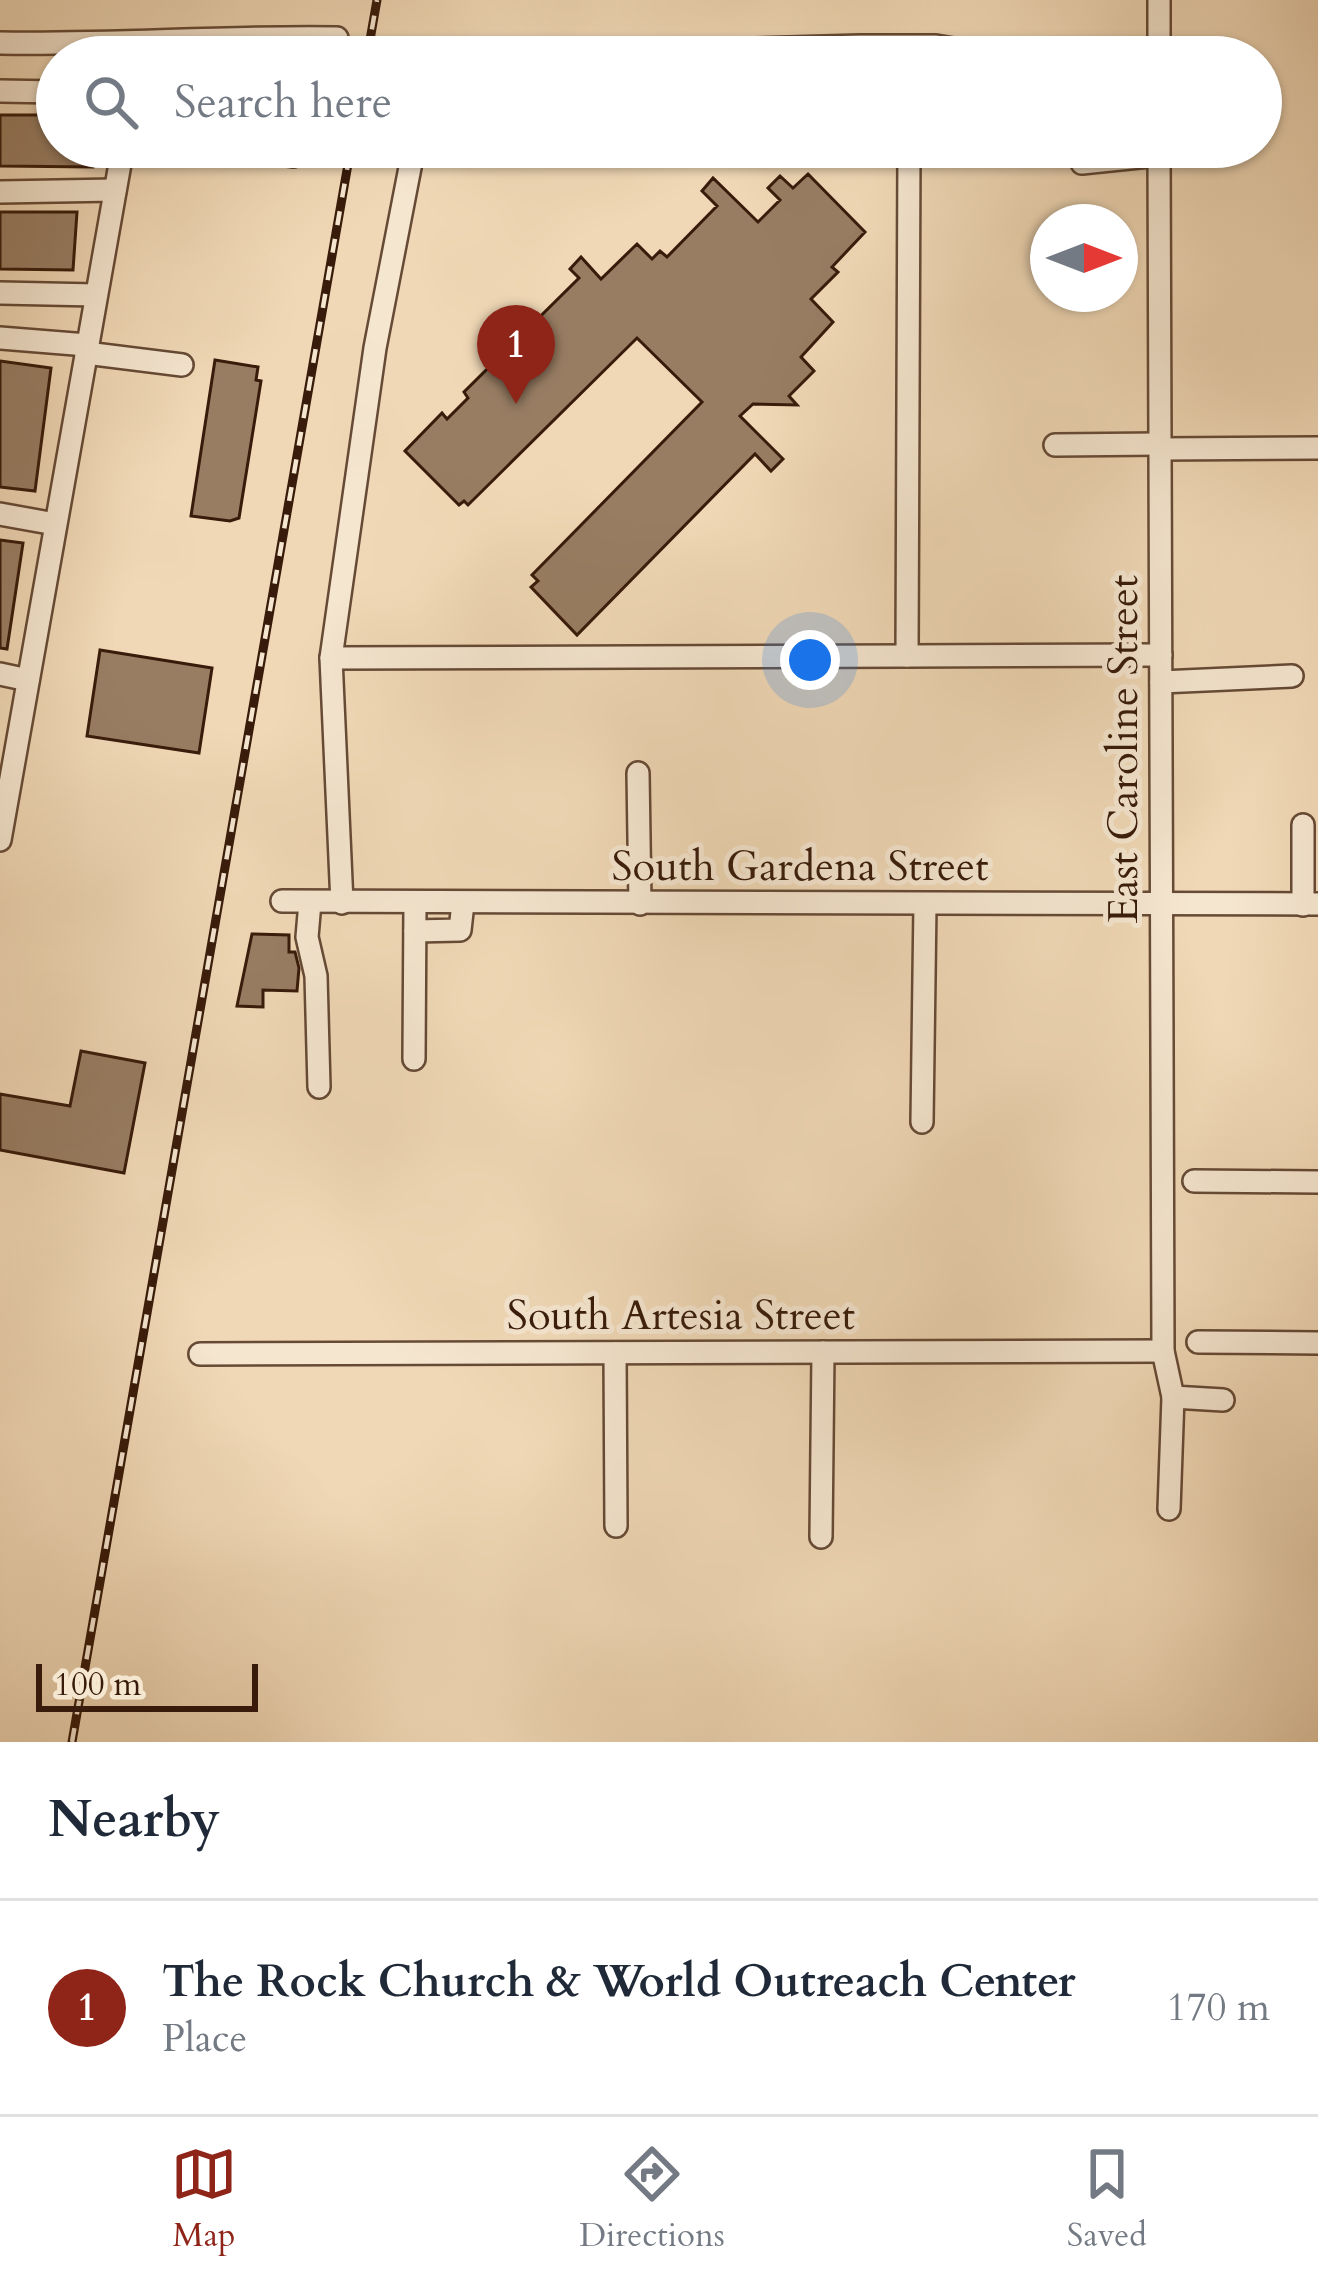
<!DOCTYPE html>
<html lang="en">
<head>
<meta charset="utf-8">
<style>
	body { margin:0; font-family:Cardo,serif; background:#f6f6f7; color:#1f2937 }
	.compass { position:absolute; left:1030px; top:204px; width:108px; height:108px; border-radius:50%; background:#fff; box-shadow:0 3px 9px #0004; rotate:90deg }
	.scale { position:absolute; left:36px; bottom:30px; width:222px; box-sizing:border-box; padding-left:12px; border:6px solid #381b0a; border-top:0; font-size:33px; line-height:42px; white-space:nowrap; color:#381b0a; -webkit-text-stroke:9px #f5e6d0; paint-order:stroke }
	.you { position:absolute; left:810px; top:660px; width:42px; height:42px; margin:-30px; border:9px solid #fff; border-radius:50%; background:#1a73e8; box-shadow:0 0 0 18px #1a73e833 }
	.badge { display:grid; place-items:center; width:78px; height:78px; border-radius:50%; background:#8f2418; color:#fff; font-size:39px; font-weight:700 }
	.pin { position:absolute; translate:-50% -99px; filter:drop-shadow(0 3px 6px #0008) }
	.pin::after { content:''; position:absolute; top:63px; width:42px; height:36px; background:inherit; clip-path:polygon(0 0,100% 0,50% 100%) }
	.list { margin:0; padding:0; list-style:none }
	h2 { display:flex; justify-content:space-between; align-items:center; height:156px; margin:0; padding:0 48px; font-size:51px }
	h2 small { font-size:39px; font-weight:400; color:#747a83 }
	.list li { display:grid; grid-template-columns:78px 1fr auto; gap:36px; align-items:center; box-sizing:border-box; height:216px; padding:0 48px; border-top:3px solid #e0e1e3 }
	.list b { display:block; font-size:45px; white-space:nowrap }
	.list p { margin:0; font-size:39px; white-space:nowrap; color:#747a83 }
	.list em { font-size:39px; font-style:normal; color:#747a83 }
	.icon { flex:none; width:66px; height:66px; fill:none; stroke:currentColor; stroke-width:2; stroke-linecap:round; stroke-linejoin:round }
	.map { position:relative; flex:none; width:1318px; height:1742px; overflow:hidden }
	.search { position:absolute; background:#fff; box-shadow:0 3px 9px #0004; left:36px; right:36px; top:36px; height:132px; display:flex; align-items:center; gap:30px; box-sizing:border-box; padding:0 42px; border-radius:66px; color:#747a83; font-size:45px }
	.sheet { height:372px; background:#fff }
	nav { display:flex; justify-content:space-around; align-items:center; box-sizing:border-box; height:168px; border-top:3px solid #e0e1e3; background:#fff; font-size:33px; color:#747a83 }
	nav a { display:grid; justify-items:center; gap:6px }
	nav .on { color:#8f2418 }
	.map>svg:first-child { display:block }
</style>
</head>
<body>
<div class="map">
<svg width="1318" height="1742" viewBox="0 0 1318 1742">
	<rect width="100%" height="100%" fill="#f0d8b6"/>
	<filter id="stains"><feTurbulence type="fractalNoise" baseFrequency=".00167" numOctaves="4"/><feColorMatrix values="0 0 0 0 .2 0 0 0 0 .09 0 0 0 0 .02 0 0 0 .5 -.17"/></filter>
	<radialGradient id="worn" r=".72"><stop offset=".6" stop-color="#630" stop-opacity="0"/><stop offset="1" stop-color="#630" stop-opacity=".3"/></radialGradient>
	<g fill="#987d63" stroke="#381b0a" stroke-width="3">
		<polygon points="0,115 57,115 57,147 93,147 93,167 0,166"/>
		<polygon points="808,174 865,232 832,267 838,272 811,299 833,322 801,357 814,371 789,396 797,405 753,404 740,416 783,459 771,471 755,454 577,635 531,587 538,581 532,575 702,402 637,338 468,505 464,501 459,505 405,451 442,413 447,419 468,398 464,392 579,278 570,269 581,257 601,279 637,244 652,259 660,251 667,257 717,206 702,191 713,178 758,222 780,200 768,188 780,176 793,188"/>
		<polygon points="0,212 77,212 73,270 0,269"/>
		<polygon points="215,360 258,367 256,380 261,381 239,518 230,521 191,516"/>
		<polygon points="0,361 51,368 35,491 0,487"/>
		<polygon points="0,540 23,543 7,649 0,648"/>
		<polygon points="100,650 212,668 199,753 87,736"/>
		<polygon points="252,934 289,935 289,952 295,952 299,968 297,991 263,990 263,1007 237,1006"/>
		<polygon points="81,1051 145,1063 124,1173 0,1150 0,1094 70,1106"/>
	</g>
	<g fill="none" stroke-linecap="round" stroke-linejoin="round">
		<defs>
			<g id="minor">
				<polyline points="1159,0 1159,57"/>
				<path d="M0,43c113,2 223,-7 337,-5"/>
				<polyline points="224,49 291,57"/>
				<polyline points="466,57 860,46 936,46 1000,57"/>
				<polyline points="0,91 57,92"/>
				<polyline points="237,147 293,156 298,147"/>
				<polyline points="909,147 907,656 1161,655"/>
				<polyline points="1074,147 1082,163 1159,155"/>
				<polyline points="1159,147 1163,1351 1173,1397 1223,1400"/>
				<polyline points="0,192 115,190"/>
				<polyline points="0,293 96,295"/>
				<polyline points="0,338 87,345"/>
				<polyline points="86,353 182,365"/>
				<polyline points="1055,445 1160,444"/>
				<polyline points="1160,449 1318,448"/>
				<polyline points="0,514 55,524"/>
				<polyline points="331,658 907,656"/>
				<polyline points="0,674 28,680"/>
				<polyline points="1161,682 1292,676"/>
				<polyline points="638,773 640,904"/>
				<polyline points="0,840 123,147"/>
				<polyline points="282,901 1318,904"/>
				<polyline points="310,902 307,937 316,976 319,1087"/>
				<polyline points="342,903 331,658 375,348 414,147"/>
				<polyline points="1303,905 1303,825"/>
				<polyline points="415,931 460,930 463,903"/>
				<polyline points="414,1059 415,903"/>
				<polyline points="922,1122 925,904"/>
				<polyline points="1194,1181 1318,1182"/>
				<polyline points="1198,1342 1318,1343"/>
				<polyline points="615,1353 616,1526"/>
				<polyline points="200,1354 1163,1351"/>
				<polyline points="1169,1509 1173,1397"/>
				<polyline points="821,1537 823,1352"/>
			</g>
		</defs>
		<use href="#minor" stroke="#664a35" stroke-width="26"/>
		<use href="#minor" stroke="#f5e6d0" stroke-width="21"/>
		<defs>
			<g id="rail">
				<polyline points="367,57 377,0"/>
				<polyline points="72,1742 351,147"/>
			</g>
		</defs>
		<use href="#rail" stroke="#381b0a" stroke-width="9"/>
		<use href="#rail" stroke="#f5e6d0" stroke-width="4.5" stroke-dasharray="14" stroke-linecap="butt"/>
	</g>
	<g text-anchor="middle" stroke-width="10" stroke-linejoin="round" paint-order="stroke">
		<g font-size="42" fill="#381b0a" stroke="#f5e6d0">
			<text transform="translate(1122 749) rotate(-90)" y="15">East Caroline Street</text>
			<text x="800" y="880">South Gardena Street</text>
			<text x="681" y="1329">South Artesia Street</text>
		</g>
	</g>
	<rect width="100%" height="100%" filter="url(#stains)"/>
	<rect width="100%" height="100%" fill="url(#worn)"/>
</svg>
<svg class="compass" viewBox="-18 -18 36 36"><path d="M0-13l5 13h-10z" fill="#e53935"/><path d="M0 13l5-13h-10z" fill="#747a83"/></svg>
<div class="scale">100 m</div>
<div class="you"></div>
<div class="pin badge" style="left:516px;top:404px">1</div>
<div class="search"><svg class="icon" aria-label="search" viewBox="0 0 24 24"><circle cx="10" cy="10" r="6"/><path d="M15 15l6 6"/></svg>Search here</div>
</div>
<section class="sheet">
<h2>Nearby<small></small></h2>
<ul class="list">
<li><span class="badge">1</span><div><b>The Rock Church &amp; World Outreach Center</b><p>Place</p></div><em>170 m</em></li>
</ul>
</section>
<nav>
<a class="on"><svg class="icon" aria-label="map" viewBox="0 0 24 24"><path d="M3 6l6-2 6 2 6-2v14l-6 2-6-2-6 2zM9 4v14M15 6v14"/></svg>Map</a>
<a><svg class="icon" aria-label="directions" viewBox="0 0 24 24"><path d="M12 3l9 9-9 9-9-9zM9 14v-3h6M13 9l2 2-2 2"/></svg>Directions</a>
<a><svg class="icon" aria-label="saved" viewBox="0 0 24 24"><path d="M7 4h10v16l-5-4-5 4z"/></svg>Saved</a>
</nav>
</body>
</html>
